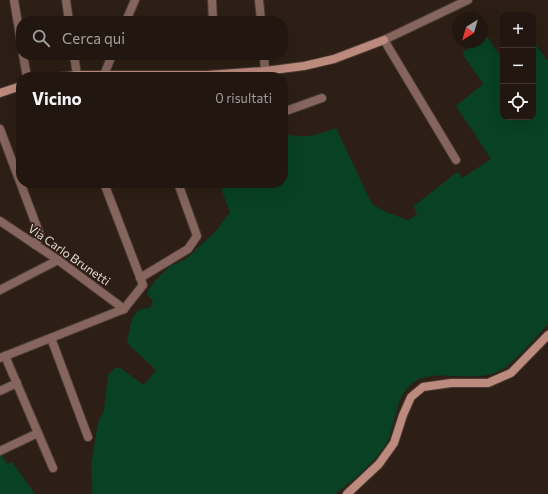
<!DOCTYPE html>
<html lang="it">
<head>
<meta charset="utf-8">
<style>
	body { margin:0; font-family:Commissioner,sans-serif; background:#2a2019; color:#f1f3f6 }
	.controls { position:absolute; right:12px; top:12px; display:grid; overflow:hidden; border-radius:8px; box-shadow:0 4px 16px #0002 }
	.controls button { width:36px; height:36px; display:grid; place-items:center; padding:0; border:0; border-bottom:1px solid #3f3630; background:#221710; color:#f1f3f6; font:20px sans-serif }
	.compass { position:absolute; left:452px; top:12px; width:36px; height:36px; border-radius:50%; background:#221710; box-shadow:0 4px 16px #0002; rotate:217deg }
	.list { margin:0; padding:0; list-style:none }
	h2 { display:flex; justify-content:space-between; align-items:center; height:52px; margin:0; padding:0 16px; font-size:17px }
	h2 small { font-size:13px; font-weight:400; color:#a29f9f }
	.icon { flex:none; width:22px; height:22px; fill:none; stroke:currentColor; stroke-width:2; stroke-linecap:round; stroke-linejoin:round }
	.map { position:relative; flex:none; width:548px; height:494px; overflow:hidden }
	.search { position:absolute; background:#221710; box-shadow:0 4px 16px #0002; left:16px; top:16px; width:272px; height:44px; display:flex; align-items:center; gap:10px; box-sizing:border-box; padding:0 14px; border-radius:16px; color:#a29f9f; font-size:15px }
	.panel { position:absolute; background:#221710; box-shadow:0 4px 16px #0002; left:16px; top:72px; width:272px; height:116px; border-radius:16px }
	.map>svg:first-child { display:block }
</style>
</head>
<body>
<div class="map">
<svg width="548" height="494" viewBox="0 0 548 494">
	<rect width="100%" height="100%" fill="#2d1f15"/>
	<g fill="#084124">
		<path d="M487,36l16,25v56h30v-71l3,-1 12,16v263c-13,14 -34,41 -51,48 -28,12 -67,-7 -88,14 -14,15 -13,36 -21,54 -10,21 -35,40 -53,54h-243l-1,-30 4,-23 3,-18 6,-13 4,-35 7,-7h5l24,17 12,-15 -29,-27c3,-14 3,-37 23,-35l3,-7 -4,-4 -2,-5 7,-10 16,-16 16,-7 30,-28 14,-19 -11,-29h64v-50c20,7 34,2 53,-5l36,76 14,8 22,8 9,-5 -3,-9 38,-30 6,-4 4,6 29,-19 -35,-53 27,-22 -21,-31 17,-11h3v-2z"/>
		<polygon points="0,454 1,454 7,464 12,462 35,494 0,494"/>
	</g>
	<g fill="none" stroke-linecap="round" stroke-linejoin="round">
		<defs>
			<g id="street">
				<polyline points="14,0 21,42"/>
				<polyline points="66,0 69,21"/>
				<polyline points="212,0 213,21"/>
				<polyline points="259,0 261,21"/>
				<polyline points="126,21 135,0"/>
				<polyline points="23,55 27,77"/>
				<polyline points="74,55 77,75"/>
				<polyline points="264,55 265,71"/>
				<polyline points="104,75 112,55"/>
				<polyline points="283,112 322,98"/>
				<polyline points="0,129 40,235 35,245"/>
				<polyline points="456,160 384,40 468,0"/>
				<polyline points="104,183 143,285 124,309"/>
				<polyline points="0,221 58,260 124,309"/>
				<polyline points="140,278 188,249 197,236 178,183"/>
				<polyline points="0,290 58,260"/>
				<polyline points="51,338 88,437"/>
				<polyline points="5,356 53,468"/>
				<polyline points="0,358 124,309"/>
				<polyline points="0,391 17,383"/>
				<polyline points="0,451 38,433"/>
			</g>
			<g id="secondary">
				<polyline points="58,77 77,75 207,75 265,71 304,66 334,59 384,40"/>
				<polyline points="0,93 21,86"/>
				<polyline points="347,494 379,464 394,443 403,415 411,397 423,387 451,383 488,383 511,373 548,335"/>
			</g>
		</defs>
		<use href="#street" stroke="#4a3c33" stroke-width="10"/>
		<use href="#secondary" stroke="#4a3c33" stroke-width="10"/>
		<use href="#street" stroke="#85655d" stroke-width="8"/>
		<use href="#secondary" stroke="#bd8b7e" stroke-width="8"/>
	</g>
	<g text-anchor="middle" stroke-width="3.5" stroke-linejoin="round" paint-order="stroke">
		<g font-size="12" fill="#e1d7d1" stroke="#2d1f15">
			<text transform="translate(69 255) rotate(35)" y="4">Via Carlo Brunetti</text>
		</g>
	</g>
</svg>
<div class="controls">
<button>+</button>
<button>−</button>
<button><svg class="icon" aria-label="locate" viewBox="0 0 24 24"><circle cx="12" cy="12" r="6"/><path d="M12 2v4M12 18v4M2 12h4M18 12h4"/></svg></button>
</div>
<svg class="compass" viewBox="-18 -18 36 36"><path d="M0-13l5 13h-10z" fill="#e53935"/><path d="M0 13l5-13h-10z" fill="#a29f9f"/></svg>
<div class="search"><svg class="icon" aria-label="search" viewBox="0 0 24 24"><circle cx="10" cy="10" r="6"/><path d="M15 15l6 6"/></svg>Cerca qui</div>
<section class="panel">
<h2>Vicino<small>0 risultati</small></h2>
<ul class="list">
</ul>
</section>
</div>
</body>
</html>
